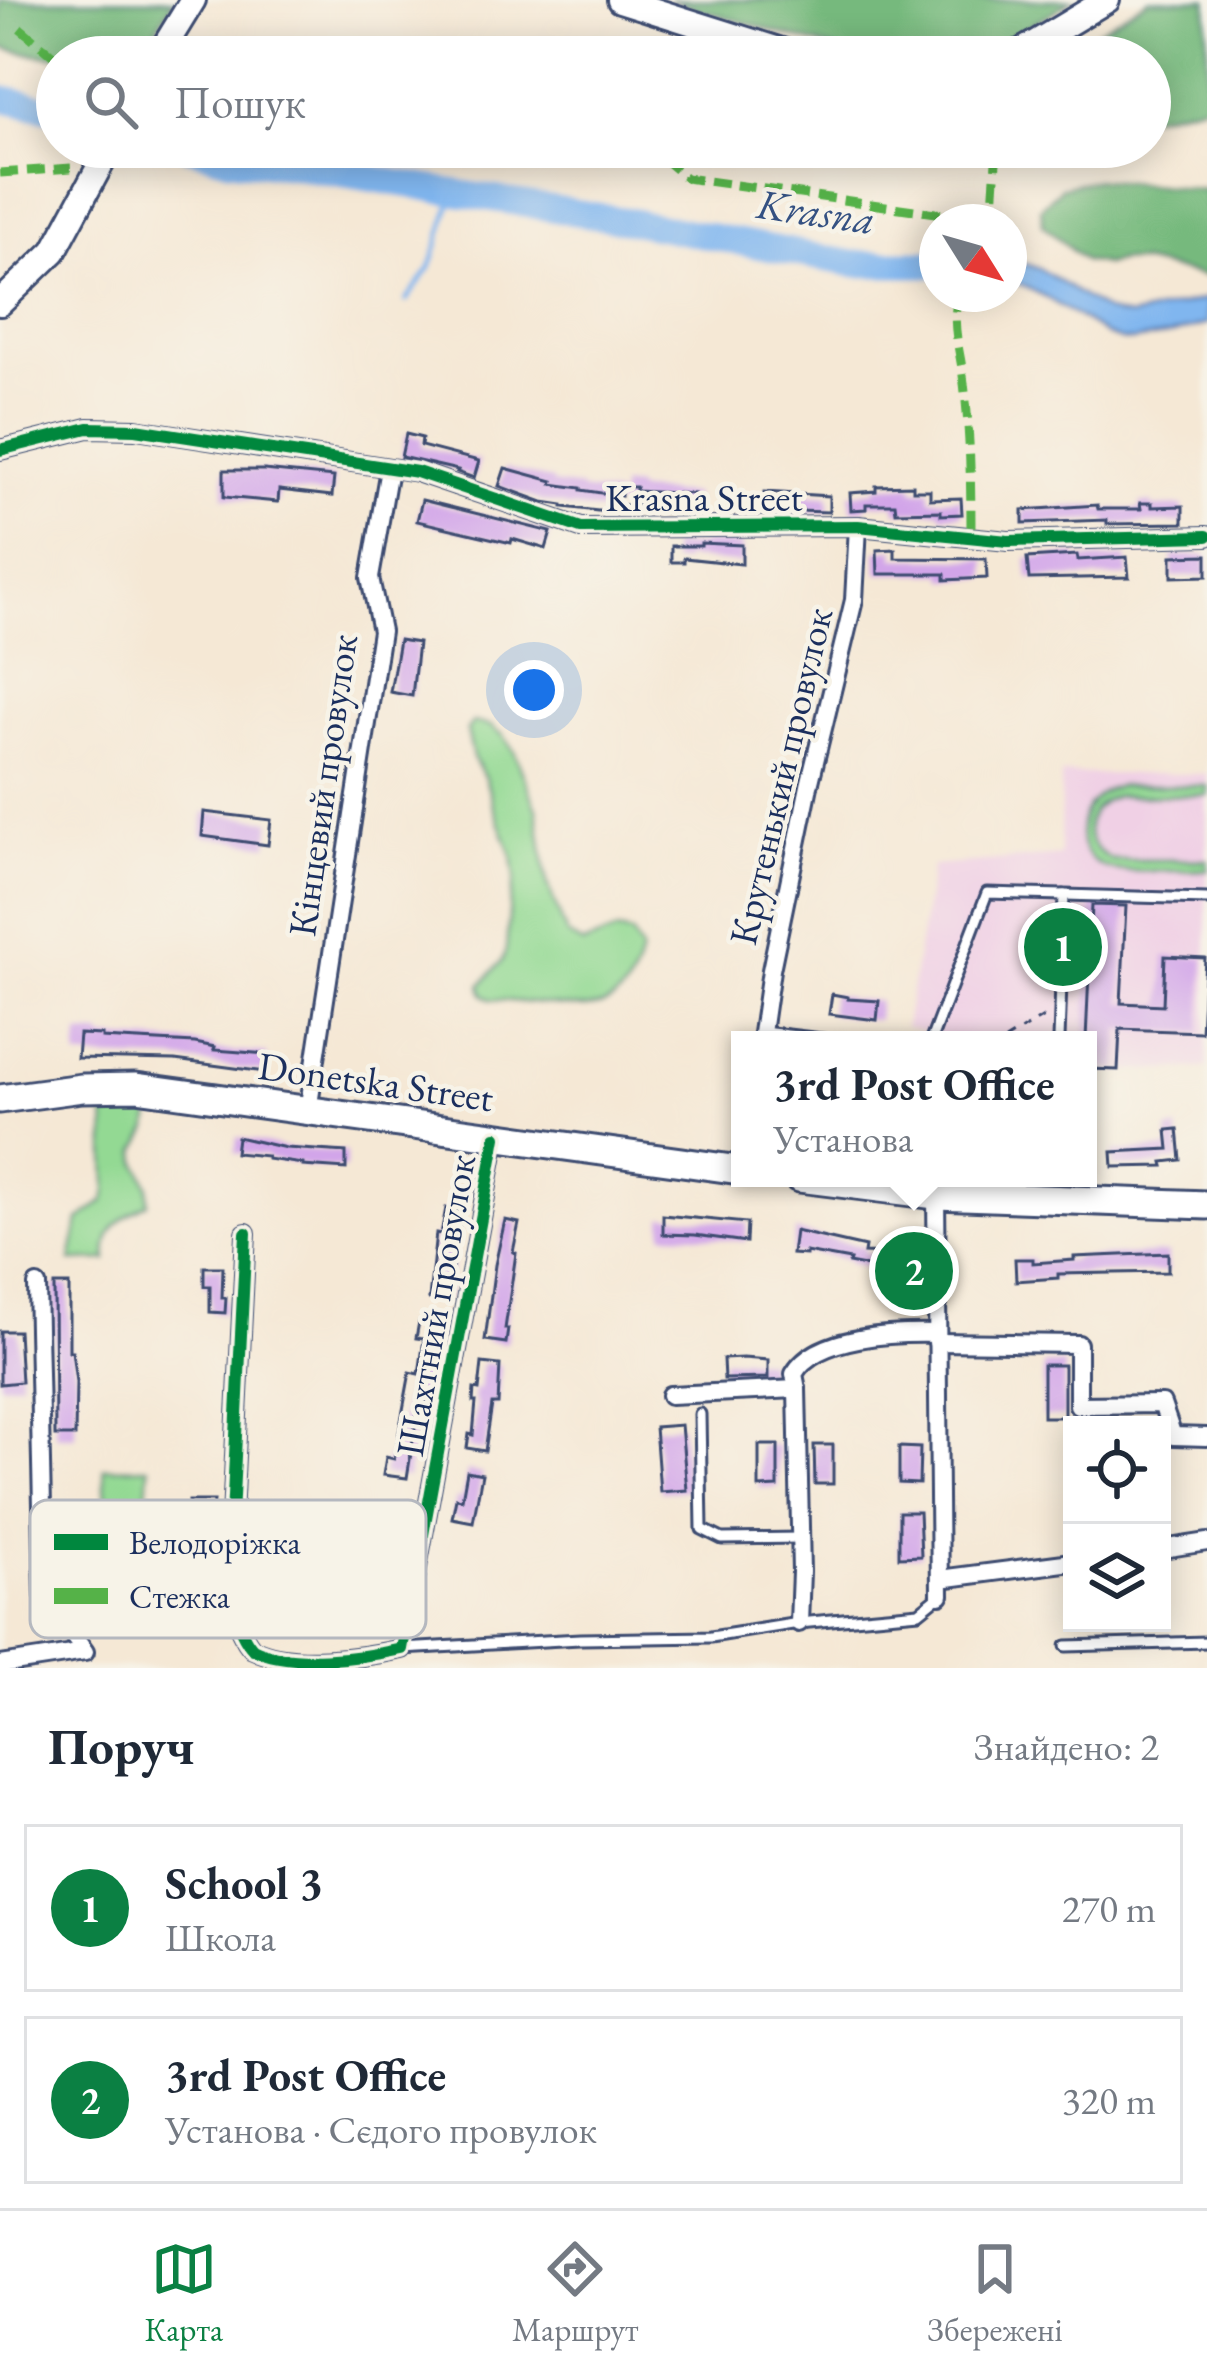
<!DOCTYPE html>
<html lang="uk">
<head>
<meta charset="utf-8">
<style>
	body { margin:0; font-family:"EB Garamond",serif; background:#f2f2f3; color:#1f2937 }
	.controls { position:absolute; right:36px; bottom:36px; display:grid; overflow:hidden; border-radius:0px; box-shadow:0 6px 30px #0003 }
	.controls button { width:108px; height:108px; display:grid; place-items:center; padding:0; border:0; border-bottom:3px solid #e0e1e3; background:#fff; color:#1f2937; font:60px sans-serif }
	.compass { position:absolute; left:919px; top:204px; width:108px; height:108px; border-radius:50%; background:#fff; box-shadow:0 6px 30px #0003; rotate:127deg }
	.you { position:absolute; left:534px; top:690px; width:42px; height:42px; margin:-30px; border:9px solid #fff; border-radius:50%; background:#1a73e8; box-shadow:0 0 0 18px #1a73e833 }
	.badge { display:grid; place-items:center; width:78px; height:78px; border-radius:50%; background:#0b8043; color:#fff; font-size:39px; font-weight:700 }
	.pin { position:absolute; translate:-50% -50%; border:6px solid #fff; box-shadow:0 3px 12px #0006 }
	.popup { position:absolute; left:731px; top:1031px; width:366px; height:156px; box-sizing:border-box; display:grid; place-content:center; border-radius:0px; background:#fff; filter:drop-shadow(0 3px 9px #0005); font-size:39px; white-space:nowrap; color:#747a83 }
	.popup b { font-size:45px; color:#1f2937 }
	.popup::after { content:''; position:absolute; left:50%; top:100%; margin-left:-24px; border:24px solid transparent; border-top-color:#fff }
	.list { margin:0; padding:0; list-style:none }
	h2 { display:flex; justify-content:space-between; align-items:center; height:156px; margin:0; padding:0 48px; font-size:51px }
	h2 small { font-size:39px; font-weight:400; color:#747a83 }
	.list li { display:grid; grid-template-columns:78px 1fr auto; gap:36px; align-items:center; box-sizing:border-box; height:168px; margin:0 24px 24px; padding:0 24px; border:3px solid #e0e1e3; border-radius:0px }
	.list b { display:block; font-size:45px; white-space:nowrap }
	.list p { margin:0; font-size:39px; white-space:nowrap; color:#747a83 }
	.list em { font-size:39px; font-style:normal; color:#747a83 }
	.icon { flex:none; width:66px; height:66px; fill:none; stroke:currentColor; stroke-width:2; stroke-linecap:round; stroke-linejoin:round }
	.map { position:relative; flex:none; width:1207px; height:1668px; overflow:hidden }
	.search { position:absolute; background:#fff; box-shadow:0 6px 30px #0003; left:36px; right:36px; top:36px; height:132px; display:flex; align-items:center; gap:30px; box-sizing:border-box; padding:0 42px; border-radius:66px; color:#747a83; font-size:45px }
	.sheet { height:540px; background:#fff }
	nav { display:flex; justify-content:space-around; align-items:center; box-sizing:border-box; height:168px; border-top:3px solid #e0e1e3; background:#fff; font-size:33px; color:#747a83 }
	nav a { display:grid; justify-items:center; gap:6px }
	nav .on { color:#0b8043 }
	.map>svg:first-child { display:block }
</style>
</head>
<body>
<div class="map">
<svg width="1207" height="1668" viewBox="0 0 1207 1668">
	<rect width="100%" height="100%" fill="#f7f3e8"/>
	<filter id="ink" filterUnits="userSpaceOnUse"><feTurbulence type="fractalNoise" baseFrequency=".00833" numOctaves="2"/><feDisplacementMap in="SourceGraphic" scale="24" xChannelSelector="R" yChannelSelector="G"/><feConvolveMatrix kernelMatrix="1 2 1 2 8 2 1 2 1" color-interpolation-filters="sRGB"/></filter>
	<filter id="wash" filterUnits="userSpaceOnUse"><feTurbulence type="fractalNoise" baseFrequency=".004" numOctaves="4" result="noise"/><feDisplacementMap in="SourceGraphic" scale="48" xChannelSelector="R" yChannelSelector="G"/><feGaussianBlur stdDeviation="2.7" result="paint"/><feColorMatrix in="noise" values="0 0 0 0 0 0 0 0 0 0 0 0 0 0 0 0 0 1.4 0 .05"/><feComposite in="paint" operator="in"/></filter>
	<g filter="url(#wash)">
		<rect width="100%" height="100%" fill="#f5e8d5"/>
		<polygon fill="#f0d0e5" points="1061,774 1207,774 1207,1068 1088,1073 1088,1040 950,1040 905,1027 932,866 1060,856"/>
		<g fill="#93d993" stroke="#578478" stroke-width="3">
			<path d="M473,722l18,4 12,9 11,16 23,58 10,74 20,52 16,9 35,-13 13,3 10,17c-6,32 -22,56 -57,57l-94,-9 -7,-5 -2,-9 21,-24 4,-12 4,-46 5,-25 -3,-23 -20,-52 -6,-23 -13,-23 -6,-27z"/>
			<path d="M1120,786h87v9l-91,1c-36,12 -38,49 -3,64h94v10c-24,0 -77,4 -97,-1 -47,-13 -34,-75 10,-83z"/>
			<path d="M125,1103l26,7 -2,19 -12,22 1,11 10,23v18c-25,14 -45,25 -41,57l-36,1 8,-41 25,-19 3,-9 -2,-88z"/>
			<polygon points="149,1467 143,1557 138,1557 132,1562 109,1558 104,1468"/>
		</g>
		<g fill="#76b97d" stroke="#48746e" stroke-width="3">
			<path d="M0,0h174l-35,57c-47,0 -94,3 -139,-10z"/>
			<polygon points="669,0 1073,0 978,57 859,57"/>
			<polygon points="1148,0 1207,0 1207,103 1150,116 1150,57 1066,57 1091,35"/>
			<polygon points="1096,179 1207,190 1207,277 1140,262 1121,261 1105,265 1084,261 1043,225 1041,208 1061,187"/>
		</g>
		<polygon fill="#80b6ef" stroke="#4e72a6" stroke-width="3" points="1014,260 1040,269 1105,311 1117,315 1130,317 1207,299 1207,324 1170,335 1132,341 1121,340 1106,335 1044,296 1009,279"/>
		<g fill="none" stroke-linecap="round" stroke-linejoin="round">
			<polyline stroke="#80b6ef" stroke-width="4.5" points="406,301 430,268 455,192"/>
			<g stroke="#80b6ef" stroke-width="27">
				<polyline points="0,98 57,110"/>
				<polyline points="189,147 230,159 296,166 640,223 854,264 937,264"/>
			</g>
		</g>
		<g id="blocks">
			<g fill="#d2a5e9">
				<polygon points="406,434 422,438 421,446 479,461 474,478 457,472 458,470 401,457"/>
				<polygon points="505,468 553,481 552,484 581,488 581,490 621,496 621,487 636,487 636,491 694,494 692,513 645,511 646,505 608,505 607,512 563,507 563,505 543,502 499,486"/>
				<polygon points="224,470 264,470 334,477 332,496 279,490 278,502 224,497"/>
				<polygon points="913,485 913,490 930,490 930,499 961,498 962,514 941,515 941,511 896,512 895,504 866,504 866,509 851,510 850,493 876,491 876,486"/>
				<polygon points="764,492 829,496 829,512 763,510"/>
				<polygon points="422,500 551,532 546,549 512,539 511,543 417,521"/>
				<polygon points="1140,503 1152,503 1152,507 1183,506 1183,523 1107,524 1107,520 1023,523 1023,510 1097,505 1098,509 1141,509"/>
				<polygon points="701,543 742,545 742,564 684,558 684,562 671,562 671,546 701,546"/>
				<polygon points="895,549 895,558 986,559 987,578 945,580 945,574 878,574 877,550"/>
				<polygon points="1077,555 1078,560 1127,557 1129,577 1029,579 1027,558"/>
				<polygon points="1207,555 1207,576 1172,577 1172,556"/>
				<polygon points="399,640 418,643 412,696 390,692"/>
				<polygon points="204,812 271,820 268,845 202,836"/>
				<polygon points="1092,905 1126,906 1121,1003 1163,1005 1165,956 1205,958 1201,1032 1120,1029 1118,1070 1088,1069 1088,1040 1086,1040"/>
				<polygon points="832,994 848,997 848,999 879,1001 877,1020 829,1014"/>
				<polygon points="79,1034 102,1035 102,1038 195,1043 215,1047 214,1050 267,1054 265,1072 175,1060 77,1058"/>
				<polygon points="1178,1129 1181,1160 1163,1162 1164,1166 1113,1167 1112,1152 1169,1149 1167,1130"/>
				<polygon points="237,1137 286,1148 346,1152 346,1169 303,1166 303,1164 267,1159 267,1156 235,1153"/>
				<polygon points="446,1208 462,1211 446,1301 429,1299 436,1233 441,1234"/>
				<polygon points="663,1215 747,1223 746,1242 695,1235 663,1234"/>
				<polygon points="505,1220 519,1223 513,1252 516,1253 505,1329 508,1329 506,1343 485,1340 495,1265"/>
				<polygon points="795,1231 865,1247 864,1253 885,1254 885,1260 924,1265 920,1290 901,1287 903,1273 875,1272 875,1268 849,1263 850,1260 806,1252 806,1255 792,1254"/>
				<polygon points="1168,1253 1168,1272 1058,1274 1058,1278 1016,1281 1015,1259 1033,1259 1033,1263 1074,1260 1074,1257"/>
				<polygon points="204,1267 223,1267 222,1298 226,1298 225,1313 210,1312 210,1286 204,1286"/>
				<polygon points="54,1285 69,1285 69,1351 72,1351 76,1382 75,1436 55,1436"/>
				<polygon points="419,1322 440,1327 435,1349 440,1349 438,1361 434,1360 423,1416 417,1415 407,1478 383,1475 386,1457 394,1459 410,1372 419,1374 424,1339 416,1338"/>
				<polygon points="0,1331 18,1331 21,1382 0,1384"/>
				<polygon points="743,1358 768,1360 768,1378 724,1379 723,1359"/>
				<polygon points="482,1363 500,1365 498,1404 492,1404 485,1451 467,1448 469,1434 473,1435 476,1402 473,1402 474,1389 479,1390"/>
				<rect x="1043" y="1365" width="21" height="52"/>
				<polygon points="681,1425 687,1490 660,1492 655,1427"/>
				<polygon points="759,1445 778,1445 778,1487 759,1488"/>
				<polygon points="814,1445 833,1445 833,1484 815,1484"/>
				<polygon points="899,1447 920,1448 919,1484 899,1483"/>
				<polygon points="467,1471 482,1474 473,1522 452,1518 456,1498 462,1499"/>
				<polygon points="189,1501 214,1501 207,1585 182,1583 188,1540"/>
				<polygon points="899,1512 919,1512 921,1556 899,1557"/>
				<polygon points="375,1541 391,1542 390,1578 385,1578 387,1607 366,1609 365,1591 370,1590"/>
			</g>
		</g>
	</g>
	<g filter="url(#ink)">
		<use href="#blocks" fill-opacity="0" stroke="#3c4b70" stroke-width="3"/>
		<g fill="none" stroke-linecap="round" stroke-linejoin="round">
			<defs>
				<g id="lane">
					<polyline points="1064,895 1207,899"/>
					<polyline points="763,1032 830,1040"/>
					<polyline points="931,1040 987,893 1064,895 1059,1040"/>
					<polyline points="700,1414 702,1529 722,1539 800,1538"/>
					<polyline points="1066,1646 1207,1642"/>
					<polyline points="402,1649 580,1639 711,1637 799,1623 919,1612 940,1595"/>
				</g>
				<g id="street">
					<polyline points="0,450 88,428 136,429 417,472 581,528 858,526 1008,541 1207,536"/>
					<polyline points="761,1040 771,970 809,786 854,600 858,526"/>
					<polyline points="308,1111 381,631 370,578 389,469"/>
					<polyline points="936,1195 940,1595"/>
					<path d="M246,1233l-18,365c6,15 14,41 25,51 38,19 107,9 149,0l94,-512"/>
					<polyline points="937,1342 1078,1344 1078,1405 1162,1404 1173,1436 1207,1437"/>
					<polyline points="670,1395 797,1389"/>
					<polyline points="1162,1549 1207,1542"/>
					<polyline points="940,1579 1072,1562"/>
					<path d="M799,1623l2,-51 -4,-183 -3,-15c22,-39 103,-41 143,-40"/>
					<polyline points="0,1665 85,1652 44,1595 37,1285"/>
				</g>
				<g id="secondary">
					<polyline points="620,0 801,57"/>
					<polyline points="158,57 193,0"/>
					<polyline points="1012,57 1107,0"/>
					<polyline points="0,303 54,251 110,147"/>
				</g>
				<g id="primary">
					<polyline points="0,1099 82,1088 136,1087 740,1170"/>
					<polyline points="799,1178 936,1195 1207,1205"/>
				</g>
			</defs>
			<use href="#lane" stroke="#3c4b70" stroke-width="15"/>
			<use href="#street" stroke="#3c4b70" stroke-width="22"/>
			<use href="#secondary" stroke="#3c4b70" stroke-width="30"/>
			<use href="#primary" stroke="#3c4b70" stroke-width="33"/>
			<polyline stroke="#3c4b70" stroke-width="3" stroke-dasharray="9 9" stroke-linecap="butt" points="1005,1040 1050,1013"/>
			<use href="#lane" stroke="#fff" stroke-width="9"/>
			<use href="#street" stroke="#fff" stroke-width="16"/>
			<use href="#secondary" stroke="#fff" stroke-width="24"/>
			<use href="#primary" stroke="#fff" stroke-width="27"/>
			<g stroke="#55b248" stroke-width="9" stroke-dasharray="18 9" stroke-linecap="butt">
				<polyline points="20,28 57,59"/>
				<polyline points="1027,57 1032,46"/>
				<polyline points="559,147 599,153 651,148 686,178 992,221"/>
				<polyline points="0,173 71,168"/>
				<polyline points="992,222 997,147"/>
				<path d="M959,294c-8,25 -1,49 3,74 8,56 9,113 9,170"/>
			</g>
			<defs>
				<g id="cycleway">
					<polyline points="0,450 88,428 136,429 417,472 581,528 858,526 1008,541 1207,536"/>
					<path d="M246,1233l-18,365c6,15 14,41 25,51 38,19 107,9 149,0l94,-512"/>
				</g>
			</defs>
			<use href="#cycleway" stroke="#f7f3e8" stroke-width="20"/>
			<use href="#cycleway" stroke="#00873e" stroke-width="12"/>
		</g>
	</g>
	<g text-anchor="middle" stroke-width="9" stroke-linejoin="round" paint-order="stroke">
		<g font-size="39" fill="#1b2f5e" stroke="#f7f3e8">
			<text x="704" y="511">Krasna Street</text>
			<text transform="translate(780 776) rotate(-77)" y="14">Крутенький провулок</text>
			<text transform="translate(322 785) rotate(-82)" y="14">Кінцевий провулок</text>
			<text transform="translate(376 1081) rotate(8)" y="14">Donetska Street</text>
			<text transform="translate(435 1305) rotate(-80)" y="14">Шахтний провулок</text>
		</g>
		<g font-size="42" font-style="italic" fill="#345182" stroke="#f7f3e8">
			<text transform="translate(816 211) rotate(8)" y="15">Krasna</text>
		</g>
	</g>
	<rect x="30" y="1500" width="396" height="138" rx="18" fill="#f7f3e8" stroke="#b5b8bf" stroke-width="3"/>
	<rect x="54" y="1534" width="54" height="16" fill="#00873e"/>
	<rect x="54" y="1588" width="54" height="16" fill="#55b248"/>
	<g font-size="33" fill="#1b2f5e">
		<text x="129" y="1554">Велодоріжка</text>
		<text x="129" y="1608">Стежка</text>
	</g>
</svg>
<div class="controls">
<button><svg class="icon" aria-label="locate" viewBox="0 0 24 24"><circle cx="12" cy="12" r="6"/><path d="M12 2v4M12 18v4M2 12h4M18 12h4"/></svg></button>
<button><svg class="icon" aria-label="layers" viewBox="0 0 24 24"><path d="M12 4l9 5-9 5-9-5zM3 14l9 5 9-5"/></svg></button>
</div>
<svg class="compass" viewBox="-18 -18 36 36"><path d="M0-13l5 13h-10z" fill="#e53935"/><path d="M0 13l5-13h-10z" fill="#747a83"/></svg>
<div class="you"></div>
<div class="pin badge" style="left:1063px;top:947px">1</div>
<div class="pin badge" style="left:914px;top:1271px">2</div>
<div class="popup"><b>3rd Post Office</b>Установа</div>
<div class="search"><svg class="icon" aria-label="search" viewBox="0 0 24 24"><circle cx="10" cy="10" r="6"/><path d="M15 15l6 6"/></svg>Пошук</div>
</div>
<section class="sheet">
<h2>Поруч<small>Знайдено: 2</small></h2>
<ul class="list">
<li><span class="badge">1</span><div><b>School 3</b><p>Школа</p></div><em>270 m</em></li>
<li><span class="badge">2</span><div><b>3rd Post Office</b><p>Установа · Сєдого провулок</p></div><em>320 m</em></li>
</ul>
</section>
<nav>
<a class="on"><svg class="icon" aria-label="map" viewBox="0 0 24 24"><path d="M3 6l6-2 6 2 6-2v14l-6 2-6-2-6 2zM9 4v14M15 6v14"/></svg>Карта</a>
<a><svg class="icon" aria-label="directions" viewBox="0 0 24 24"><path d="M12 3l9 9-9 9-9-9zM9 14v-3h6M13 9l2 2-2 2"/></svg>Маршрут</a>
<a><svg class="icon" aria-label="saved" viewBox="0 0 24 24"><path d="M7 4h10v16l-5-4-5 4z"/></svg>Збережені</a>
</nav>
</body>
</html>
